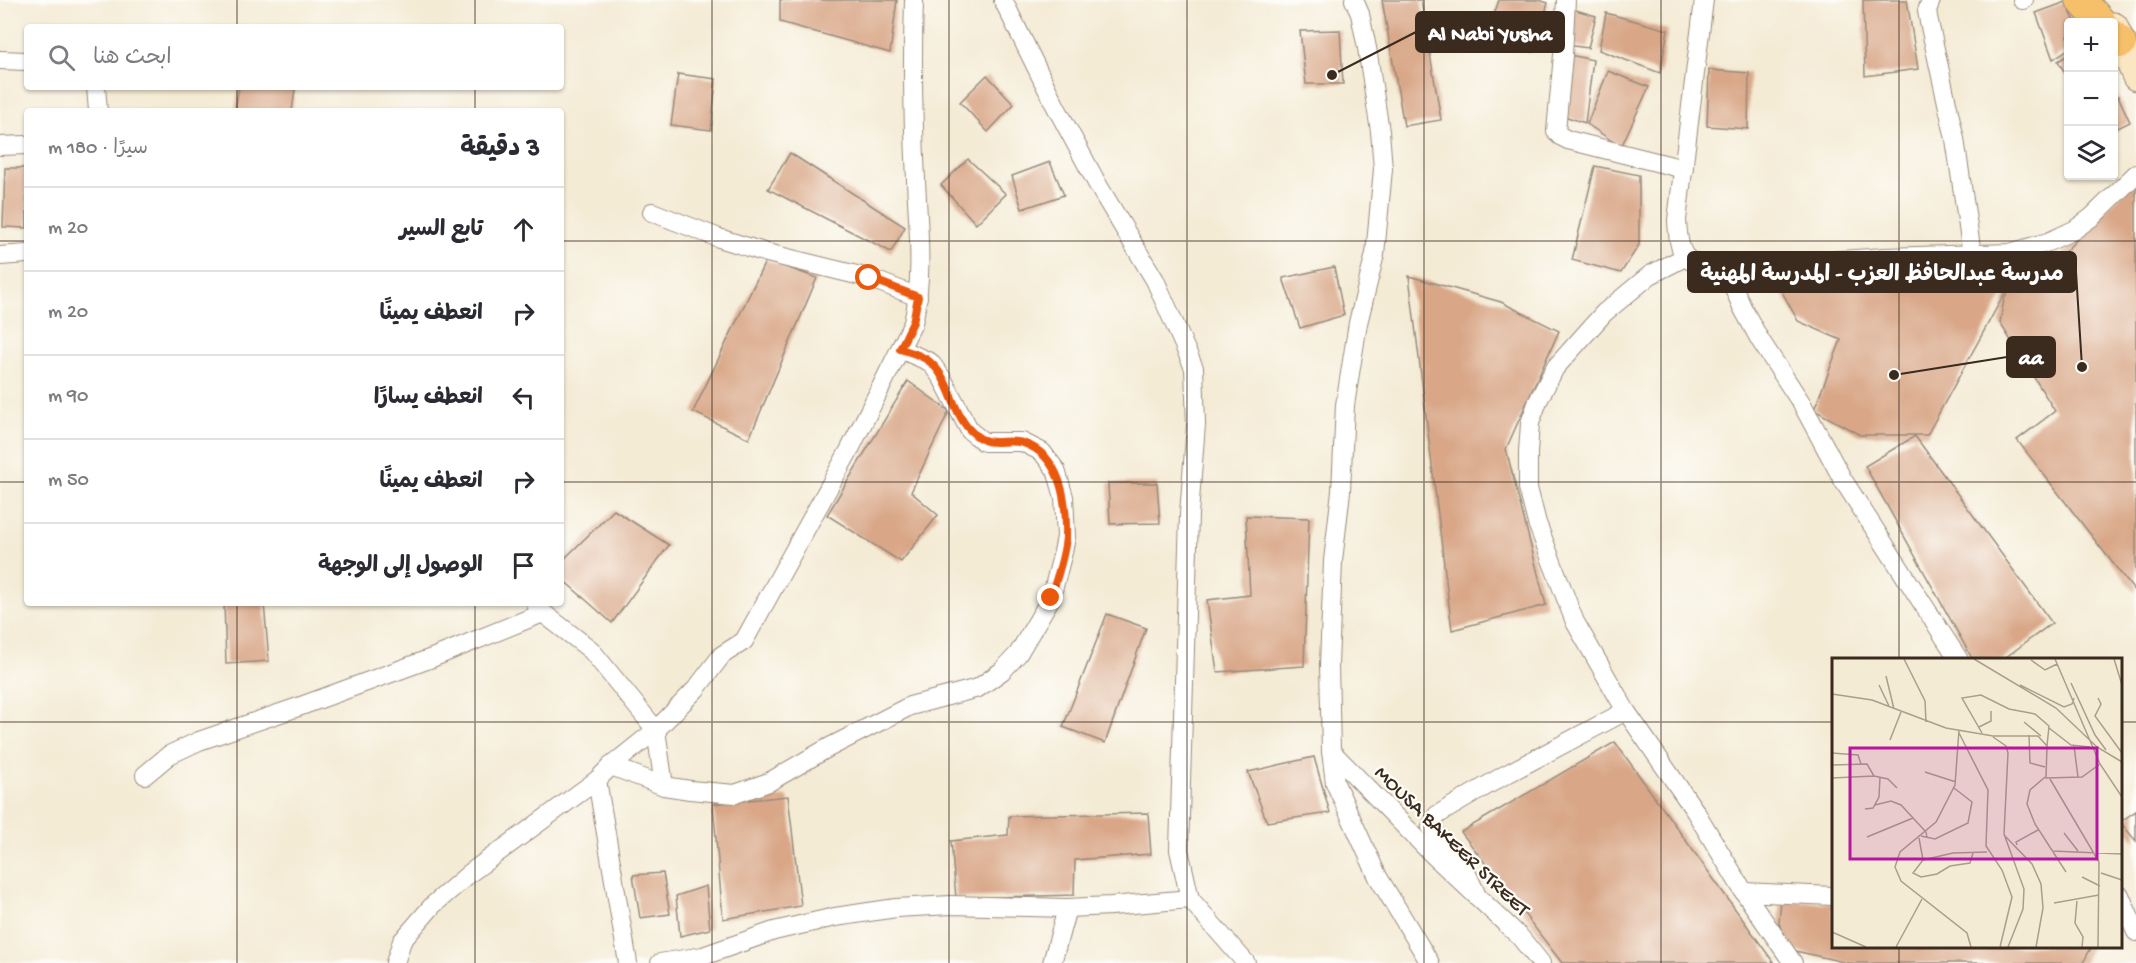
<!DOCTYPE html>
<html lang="ar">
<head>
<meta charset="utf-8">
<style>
	body { margin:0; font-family:"Gochi Hand","Playpen Sans Arabic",sans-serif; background:#f2f2f3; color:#2b2b33; direction:rtl }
	.controls { position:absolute; right:18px; top:18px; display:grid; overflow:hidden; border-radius:6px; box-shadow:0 2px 4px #0004 }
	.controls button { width:54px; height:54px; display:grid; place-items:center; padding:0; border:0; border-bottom:2px solid #e1e1e2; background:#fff; color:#2b2b33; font:30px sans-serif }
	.stop { position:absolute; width:18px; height:18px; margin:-14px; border:4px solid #ea580c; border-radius:50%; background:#fff }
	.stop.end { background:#ea580c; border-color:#fff; box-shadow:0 2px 6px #0008 }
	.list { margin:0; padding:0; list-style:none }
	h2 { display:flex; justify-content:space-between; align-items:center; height:78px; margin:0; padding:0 24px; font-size:26px }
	h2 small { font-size:20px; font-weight:400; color:#7c7c81 }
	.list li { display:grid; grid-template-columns:39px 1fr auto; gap:18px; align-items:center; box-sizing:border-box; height:84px; padding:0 24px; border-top:2px solid #e1e1e2 }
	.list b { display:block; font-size:22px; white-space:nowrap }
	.list em { font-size:20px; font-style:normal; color:#7c7c81 }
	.icon { flex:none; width:33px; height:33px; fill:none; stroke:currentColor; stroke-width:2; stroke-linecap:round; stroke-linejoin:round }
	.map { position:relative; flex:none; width:2136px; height:963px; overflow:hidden; direction:ltr }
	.search { position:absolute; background:#fff; box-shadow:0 2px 4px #0004; left:24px; top:24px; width:540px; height:66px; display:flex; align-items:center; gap:15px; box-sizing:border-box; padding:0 21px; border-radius:6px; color:#7c7c81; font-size:22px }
	.panel { position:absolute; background:#fff; box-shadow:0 2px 4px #0004; left:24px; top:108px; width:540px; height:498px; border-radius:6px; direction:rtl }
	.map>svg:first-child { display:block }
</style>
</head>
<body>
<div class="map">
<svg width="2136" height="963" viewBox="0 0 2136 963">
	<rect width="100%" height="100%" fill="#fdfcf7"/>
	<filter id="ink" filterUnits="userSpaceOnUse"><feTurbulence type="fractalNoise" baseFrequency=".0167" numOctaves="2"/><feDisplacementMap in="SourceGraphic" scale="12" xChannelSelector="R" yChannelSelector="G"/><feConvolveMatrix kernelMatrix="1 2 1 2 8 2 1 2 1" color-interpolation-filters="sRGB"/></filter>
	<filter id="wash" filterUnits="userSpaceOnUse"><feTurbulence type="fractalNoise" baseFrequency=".008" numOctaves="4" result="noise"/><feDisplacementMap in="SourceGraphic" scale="24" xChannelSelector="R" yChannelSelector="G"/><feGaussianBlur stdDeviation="1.35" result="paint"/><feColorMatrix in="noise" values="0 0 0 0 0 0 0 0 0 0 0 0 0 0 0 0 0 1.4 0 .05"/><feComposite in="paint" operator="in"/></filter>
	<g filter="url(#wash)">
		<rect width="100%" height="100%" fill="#f4ebd5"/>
		<g id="blocks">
			<g fill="#d9a788">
				<polygon points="780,0 897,0 890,53 780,22"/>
				<polygon points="1382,0 1421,0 1441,120 1404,126"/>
				<polygon points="1499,0 1539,0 1548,3 1534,52 1483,46"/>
				<polygon points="1863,0 1907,0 1918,69 1865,76"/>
				<polygon points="2066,2 2075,22 2068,22 2068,49 2053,59 2036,13"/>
				<polygon points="1569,8 1596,16 1588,48 1566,45"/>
				<polygon points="1606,13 1668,30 1660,73 1599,50"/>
				<polygon points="1340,30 1343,84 1306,84 1300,31"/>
				<polygon points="1570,55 1593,60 1585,123 1558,114"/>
				<polygon points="2068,55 2068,78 2058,61"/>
				<polygon points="1709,70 1749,73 1748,129 1707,126"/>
				<polygon points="1608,71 1649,87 1621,147 1587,124"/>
				<polygon points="678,74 716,79 711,130 671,125"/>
				<polygon points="987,75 1014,104 988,132 960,102"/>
				<polygon points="239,87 283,87 295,89 292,111 235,111"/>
				<polygon points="2118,96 2130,122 2114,130 2114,99"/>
				<polygon points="790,153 905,227 891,252 768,189"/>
				<polygon points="968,159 1006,194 976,224 941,185"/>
				<polygon points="1050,162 1064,195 1022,209 1012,176"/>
				<polygon points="1595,166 1639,175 1639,245 1621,273 1572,260"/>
				<polygon points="5,168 27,168 27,228 3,227"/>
				<polygon points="2136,179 2136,593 2017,440 2055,411 2000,323 2004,299 2021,271 2044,273"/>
				<polygon points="1935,258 1978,260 2014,276 1927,435 1860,435 1814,410 1841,340 1798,321 1781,290 1816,270"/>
				<polygon points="766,260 817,278 749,439 693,412"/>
				<polygon points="1334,267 1344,315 1300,328 1283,278"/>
				<polygon points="1409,276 1501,302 1559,331 1506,449 1546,605 1452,630"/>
				<polygon points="908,381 949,411 911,492 938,515 901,562 827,515"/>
				<polygon points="1915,436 2052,623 2002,660 1973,660 1865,466"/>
				<polygon points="1108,483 1157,483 1160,523 1110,524"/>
				<polygon points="614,510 669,545 612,623 561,578 561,562"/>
				<polygon points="1246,516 1309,518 1304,666 1217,672 1207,600 1250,595"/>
				<polygon points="224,603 264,603 269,661 226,664"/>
				<polygon points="1107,614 1146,628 1105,743 1063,727"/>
				<polygon points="1615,742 1774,963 1562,963 1461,832"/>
				<polygon points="1314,757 1330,813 1267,822 1248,772"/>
				<polygon points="788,796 801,906 723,919 713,804"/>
				<polygon points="2136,811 2136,841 2120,822"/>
				<polygon points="1148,813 1151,854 1075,860 1074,895 956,898 951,841 1008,835 1009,816"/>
				<polygon points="663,873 670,914 640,918 633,875"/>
				<polygon points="706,886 710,929 680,936 676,896"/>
				<polygon points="1781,901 1833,903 1833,946 2092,946 2083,963 1848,963 1787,949 1779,923"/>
			</g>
		</g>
	</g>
	<g filter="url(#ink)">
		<use href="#blocks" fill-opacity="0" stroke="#988a7a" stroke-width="1.5"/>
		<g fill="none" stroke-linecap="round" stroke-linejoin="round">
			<defs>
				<g id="minor">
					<polyline points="1003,0 1055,105 1099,187 1155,280 1194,368 1196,424 1189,514 1179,850 1190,899 1246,963"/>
					<polyline points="1354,0 1360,14 1367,48 1380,131 1383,169 1375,254 1358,323 1345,405 1341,491 1333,561 1329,665 1331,751 1335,783 1378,877 1430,963"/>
					<polyline points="1566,0 1563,55 1556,131 1560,136 1568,140 1684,169"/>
					<path d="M1704,0l-27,220c2,35 5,44 41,48l168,-11 124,-4 38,-11 26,-12 18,-13 44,-43"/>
					<polyline points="1931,0 1927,11 1929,22 1955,139 1972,254"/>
					<polyline points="2022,0 2024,0"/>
					<polyline points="0,60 27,61"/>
					<polyline points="96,87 98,111"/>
					<polyline points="0,146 27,145"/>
					<polyline points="652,212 719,238 767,253 869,278 918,297"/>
					<polyline points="0,256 27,254"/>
					<polyline points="1685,257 1650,275 1604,313 1555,368 1538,401 1530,423 1528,452 1528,488 1537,523 1575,622 1626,711 1695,811 1744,892 1793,963"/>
					<polyline points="1725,267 1742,307 1760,340 1802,404 1843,480 1959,660"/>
					<polyline points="536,604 543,613 591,650 656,730 664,786"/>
					<polyline points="1331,751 1430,852 1520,937 1541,963"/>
					<polyline points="611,766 664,786 690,790 735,794 769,782 826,749 910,706 978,688 1002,671 1018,654 1051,598 1063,552 1066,537 1064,497 1056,470 1042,452 1022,442 984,442 970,431 942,378 930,362 900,349"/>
					<polyline points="145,775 169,755 199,741 301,706 432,658 543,613"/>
					<polyline points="597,780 628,963"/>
					<polyline points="1744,892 1833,896"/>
					<polyline points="2120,895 2136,932"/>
					<polyline points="1477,896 1467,874 1431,827 1437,815 1503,776 1626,711"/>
					<path d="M395,963l7,-22 31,-36 37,-32 127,-93 14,-14 45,-36 40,-41 26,-34 22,-14 106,-192 63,-126c11,-47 5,-96 3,-143 -3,-60 -4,-120 -2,-180"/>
					<polyline points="660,963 703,956 774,931 835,917 896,908 951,905 1067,908 1111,906 1190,899"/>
					<polyline points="1052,963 1067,908"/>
				</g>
				<polyline id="secondary" points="2114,26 2136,77"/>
				<g id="primary">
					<polyline points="2081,0 2101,22"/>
					<polyline points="2114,36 2121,43"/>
				</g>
			</defs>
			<use href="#minor" stroke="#988a7a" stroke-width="20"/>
			<use href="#secondary" stroke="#988a7a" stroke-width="29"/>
			<use href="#primary" stroke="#988a7a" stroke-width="32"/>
			<use href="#minor" stroke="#fff" stroke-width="18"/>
			<use href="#secondary" stroke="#fbe6c4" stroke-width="27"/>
			<use href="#primary" stroke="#f6c06b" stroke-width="30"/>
		</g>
	</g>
	<g fill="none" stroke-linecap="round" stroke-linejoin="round" filter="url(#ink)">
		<path stroke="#ea580c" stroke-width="8" d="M869,278l49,19 -5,25 -13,27c10,3 22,6 30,13 21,17 22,52 42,70 18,18 32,5 51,11 38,12 44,58 43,93 -1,21 -10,42 -15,62"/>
	</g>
	<path fill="none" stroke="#3b2a1e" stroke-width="1.5" stroke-opacity="0.55" d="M237,0v27M475,0v27M712,0v963M949,0v963M1187,0v963M1424,0v963M1661,0v963M1899,0v660M237,87v24M475,87v24M0,241h27M561,241h1575M0,482h27M561,482h1575M237,603v360M475,603v360M0,722h1833M2120,722h16M1899,946v17"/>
	<g text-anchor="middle" stroke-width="4.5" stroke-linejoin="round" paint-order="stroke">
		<g font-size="21" fill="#3b2a1e" stroke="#fdfcf7">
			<text transform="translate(1453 840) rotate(44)" y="7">MOUSA BAKEER STREET</text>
		</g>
	</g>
	<g transform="translate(1832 658)">
		<rect width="290" height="290" fill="#f4ebd5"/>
		<path fill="none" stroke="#aa9e8c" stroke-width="1.5" d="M72,1l21,42 1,21M142,1l82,49 41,39 25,15M223,1l45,105 22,33M282,1l8,26M199,2l14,10 12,-6M54,18l8,33M239,25l24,52 11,15M47,27l10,21M188,27l44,22 8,-3 2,-6M0,36l40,6 74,28 47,8h45l9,10 -1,32 36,-1 18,-13M266,40l3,6 -6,12 27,37M192,64l17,14M147,69l12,-6v-10M217,70l22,17 19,2M127,72l-4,55 -19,37 -36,30 -5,15 6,14 66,52 4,14M127,75l29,57 -2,56 16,24 10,27 -12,50M150,75l-20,-35 19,-3 28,14 26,5 14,12 -2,20M197,77l1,28 15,4M161,79l13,9 2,7 -4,81 20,55 -1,20 -15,38M58,82l11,-28M242,88l4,31M0,95l26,2 3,9M0,107l35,-1 7,12M93,114l31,10M213,119l-15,13 -3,14 8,20 31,48M0,120l42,-2 14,3 9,9M218,121l49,83 -1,85M43,147l16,-4 10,4 25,27 1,6M33,151l8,-1 6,-11 1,-20M232,175l14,18M172,177l28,29 9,20 2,24 -7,39M89,178l14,3 33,-16 4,-21 -18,-14M35,179l46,-19M87,180l4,22M185,187l-1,-3 22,-12M220,193l70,3M141,195l-3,10 -20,3 -13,8 -16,3 -8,-4 10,-13 30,-7 34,-1M269,215l21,7M250,219l18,9M245,243l-2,22 8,14 -1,10M222,245l45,-8M0,274l34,15M64,289l26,-48"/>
		<path fill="#b5179e" fill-opacity="0.15" stroke="#b5179e" stroke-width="3" d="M18,90h247v111h-247z"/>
		<rect width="290" height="290" fill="none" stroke="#3b2a1e" stroke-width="3"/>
	</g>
	<path fill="none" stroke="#3b2a1e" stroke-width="2" d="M1332 75L1416 32M2082 367L2076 272M1894 375L2007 357"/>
	<g fill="#3b2a1e" stroke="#fdfcf7" stroke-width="2">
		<circle cx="1332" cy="75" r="6"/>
		<circle cx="2082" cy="367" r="6"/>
		<circle cx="1894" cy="375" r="6"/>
	</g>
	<g fill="#3b2a1e" stroke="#3b2a1e" stroke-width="2">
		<rect x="1416" y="12" width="148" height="40" rx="6"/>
		<rect x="1688" y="252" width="388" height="40" rx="6"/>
		<rect x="2007" y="337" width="48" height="40" rx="6"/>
	</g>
	<g font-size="22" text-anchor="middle" font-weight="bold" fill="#fff">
		<text x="1490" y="40">Al Nabi Yusha</text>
		<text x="1882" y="280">مدرسة عبدالحافظ العزب - المدرسة المهنية</text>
		<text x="2031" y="364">aa</text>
	</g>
</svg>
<div class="controls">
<button>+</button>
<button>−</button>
<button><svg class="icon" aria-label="layers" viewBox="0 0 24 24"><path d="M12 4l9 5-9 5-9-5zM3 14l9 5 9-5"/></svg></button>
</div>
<div class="stop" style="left:869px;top:278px"></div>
<div class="stop end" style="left:1051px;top:598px"></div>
<div class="search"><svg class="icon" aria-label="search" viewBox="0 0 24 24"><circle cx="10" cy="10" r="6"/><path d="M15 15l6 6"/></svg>ابحث هنا</div>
<section class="panel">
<h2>3 دقيقة<small>سيرًا · 180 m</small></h2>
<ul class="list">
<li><svg class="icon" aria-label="ahead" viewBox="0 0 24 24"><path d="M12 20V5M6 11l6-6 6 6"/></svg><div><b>تابع السير</b></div><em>20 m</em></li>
<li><svg class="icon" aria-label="right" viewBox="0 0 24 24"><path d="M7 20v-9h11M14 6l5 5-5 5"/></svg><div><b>انعطف يمينًا</b></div><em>20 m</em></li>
<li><svg class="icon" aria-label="left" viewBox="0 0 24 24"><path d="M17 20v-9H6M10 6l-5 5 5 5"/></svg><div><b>انعطف يسارًا</b></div><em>90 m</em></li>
<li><svg class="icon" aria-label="right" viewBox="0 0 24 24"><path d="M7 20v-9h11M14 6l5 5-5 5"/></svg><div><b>انعطف يمينًا</b></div><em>50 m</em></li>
<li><svg class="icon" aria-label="arrive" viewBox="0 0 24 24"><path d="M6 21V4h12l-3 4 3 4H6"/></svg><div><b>الوصول إلى الوجهة</b></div></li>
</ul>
</section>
</div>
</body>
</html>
